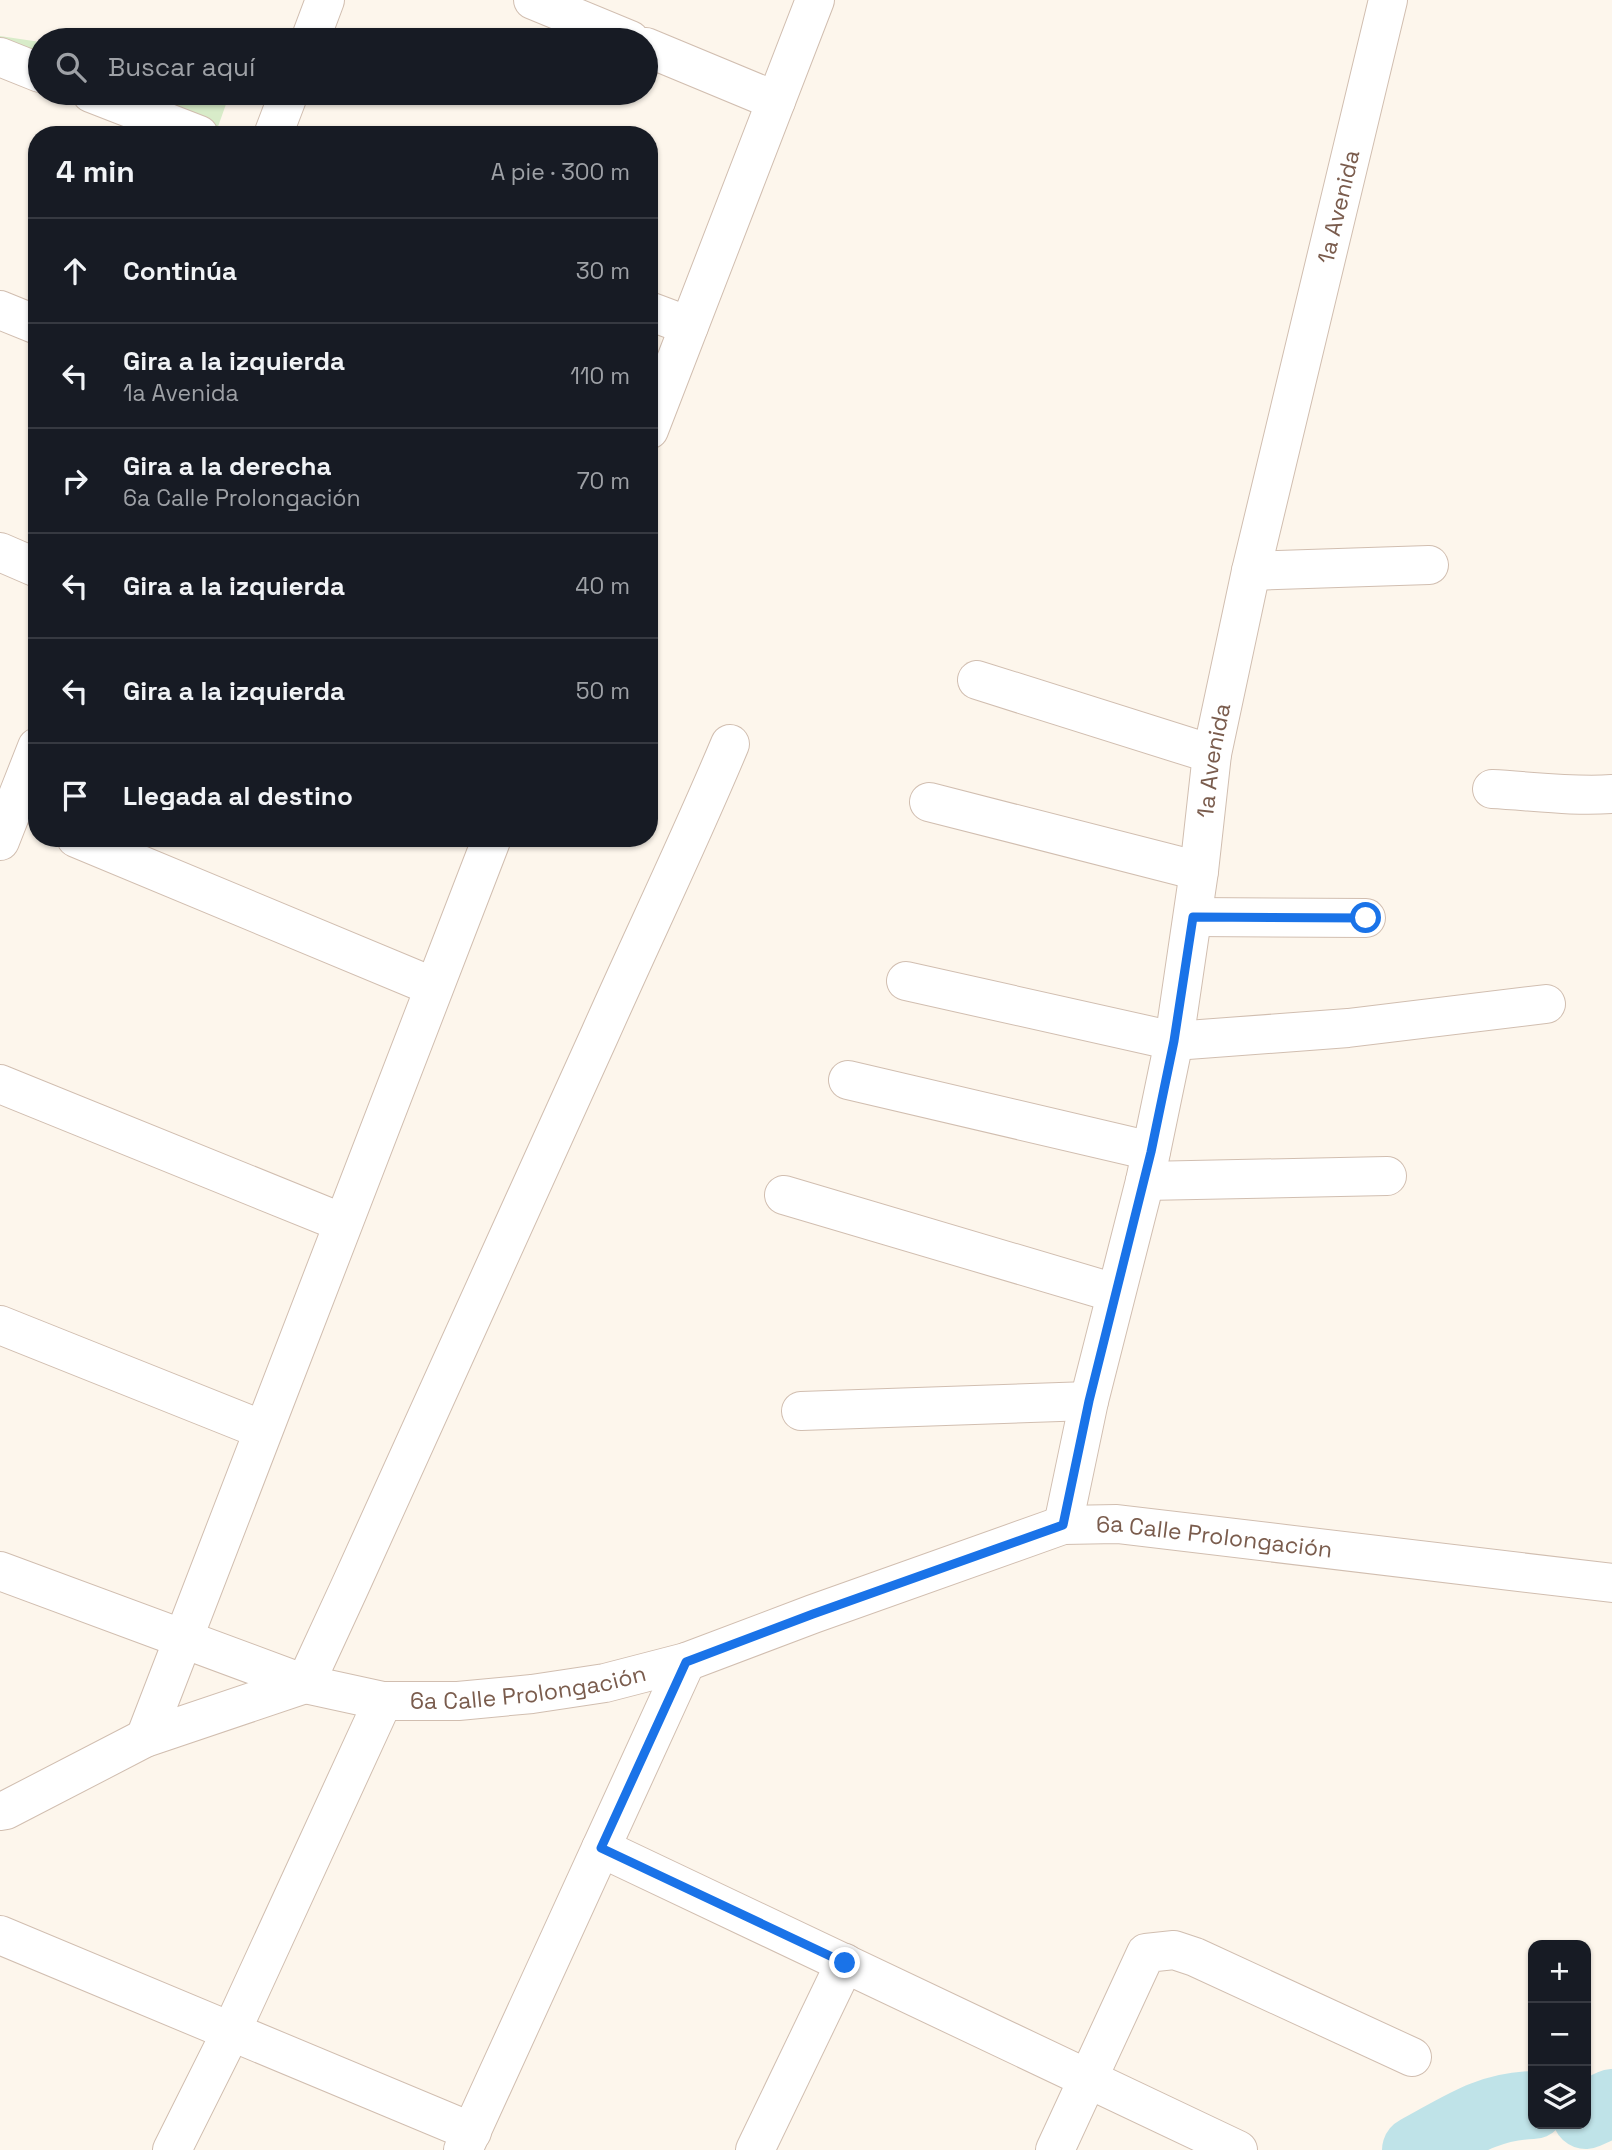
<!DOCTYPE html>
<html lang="es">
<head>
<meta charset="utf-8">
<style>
	body { margin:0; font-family:"Space Grotesk",sans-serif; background:#242831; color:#f1f3f6 }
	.controls { position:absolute; right:21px; bottom:21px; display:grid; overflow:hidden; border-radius:14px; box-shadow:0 2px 5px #0004 }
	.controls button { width:63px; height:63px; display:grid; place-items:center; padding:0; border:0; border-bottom:2px solid #363941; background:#171b24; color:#f1f3f6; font:35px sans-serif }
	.stop { position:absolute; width:21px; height:21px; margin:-16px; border:5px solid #1a73e8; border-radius:50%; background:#fff }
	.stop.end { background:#1a73e8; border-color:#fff; box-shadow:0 2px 7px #0008 }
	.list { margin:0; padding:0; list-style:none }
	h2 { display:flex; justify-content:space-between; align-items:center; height:91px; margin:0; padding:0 28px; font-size:30px }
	h2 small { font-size:23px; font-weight:400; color:#9ea1a6 }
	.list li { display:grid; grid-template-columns:46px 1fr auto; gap:21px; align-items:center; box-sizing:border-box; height:105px; padding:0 28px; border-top:2px solid #363941 }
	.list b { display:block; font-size:26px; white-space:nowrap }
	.list p { margin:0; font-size:23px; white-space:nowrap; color:#9ea1a6 }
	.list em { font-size:23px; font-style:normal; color:#9ea1a6 }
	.icon { flex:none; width:38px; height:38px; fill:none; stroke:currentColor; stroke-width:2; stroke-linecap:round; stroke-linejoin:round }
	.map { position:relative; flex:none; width:1612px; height:2150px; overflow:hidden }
	.search { position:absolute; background:#171b24; box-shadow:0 2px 5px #0004; left:28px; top:28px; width:630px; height:77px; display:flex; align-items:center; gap:18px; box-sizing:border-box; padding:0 24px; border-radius:38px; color:#9ea1a6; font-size:26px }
	.panel { position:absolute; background:#171b24; box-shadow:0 2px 5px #0004; left:28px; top:126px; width:630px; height:721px; border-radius:28px }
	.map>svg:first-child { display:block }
</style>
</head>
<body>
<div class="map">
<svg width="1612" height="2150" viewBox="0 0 1612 2150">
	<rect width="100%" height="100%" fill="#fdf6ec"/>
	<g fill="#d8ecc9">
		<polygon points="0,36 40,42 40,77 0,62"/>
		<polygon points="81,93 230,93 215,135"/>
	</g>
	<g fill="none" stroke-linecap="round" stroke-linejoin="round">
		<g stroke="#bfe3e8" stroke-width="68">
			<polyline points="1586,2115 1612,2103"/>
			<path d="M1416,2150c40,-21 70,-44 117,-45"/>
		</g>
		<defs>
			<g id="minor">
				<polyline points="533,0 630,40"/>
				<polyline points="310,40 325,0"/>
				<polyline points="646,47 776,101"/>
				<polyline points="0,57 40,73"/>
				<polyline points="91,93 199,135"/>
				<polyline points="273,135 289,93"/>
				<polyline points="0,310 37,325"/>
				<polyline points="649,311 689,326"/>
				<polyline points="649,430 815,0"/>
				<polyline points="0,552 37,568"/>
				<polyline points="1251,571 1429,565"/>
				<polyline points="977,680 1212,754"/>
				<path d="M1492,789c40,2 80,8 120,5"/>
				<polyline points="929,802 1199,871"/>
				<polyline points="76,838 434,987"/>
				<polyline points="0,841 37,747"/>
				<polyline points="1193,917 1366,918"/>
				<polyline points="906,981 1174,1041 1348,1028 1546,1004"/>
				<polyline points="848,1080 1151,1151"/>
				<polyline points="0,1084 343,1223"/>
				<polyline points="1145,1181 1387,1176"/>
				<polyline points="784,1195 1115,1293"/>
				<polyline points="0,1325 263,1430"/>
				<polyline points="801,1411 1089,1401"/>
				<path id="s1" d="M1063,1525l26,-124 56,-220 29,-140 25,-170 13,-117 39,-183 137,-571"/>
				<path id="s2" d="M0,1571l305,113 78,17h75l74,-7 73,-11 81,-21 127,-48 250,-89 54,-1 495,59"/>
				<path d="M305,1684c100,-216 198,-433 295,-650 43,-97 89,-192 130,-290"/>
				<polyline points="145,1738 492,838"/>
				<polyline points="0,1811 6,1810 145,1738 305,1684"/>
				<polyline points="601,1848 1238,2150"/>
				<polyline points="0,1935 472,2132"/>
				<polyline points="172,2150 231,2032 383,1701"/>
				<polyline points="463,2150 686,1662"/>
				<polyline points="755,2150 845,1963"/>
				<polyline points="1055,2150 1146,1953 1174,1950 1195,1957 1412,2057"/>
			</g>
		</defs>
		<use href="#minor" stroke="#d1beb0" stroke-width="40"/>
		<use href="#minor" stroke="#fff" stroke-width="38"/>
	</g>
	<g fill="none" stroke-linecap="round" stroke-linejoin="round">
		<polyline stroke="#1a73e8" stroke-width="9" points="845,1963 601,1848 686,1662 813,1614 1063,1525 1089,1401 1151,1152 1174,1041 1193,917 1366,918"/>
	</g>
	<g text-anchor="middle" stroke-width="5" stroke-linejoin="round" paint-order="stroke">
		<g font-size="23" fill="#7a5c4d" stroke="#fffaf3">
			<text dy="8" stroke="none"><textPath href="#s1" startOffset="1348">1a Avenida</textPath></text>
			<text dy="8" stroke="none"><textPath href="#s1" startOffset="780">1a Avenida</textPath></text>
			<text dy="8" stroke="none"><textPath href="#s2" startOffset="1265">6a Calle Prolongación</textPath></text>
			<text dy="8" stroke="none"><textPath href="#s2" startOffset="551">6a Calle Prolongación</textPath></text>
		</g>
	</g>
</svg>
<div class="controls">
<button>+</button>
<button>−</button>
<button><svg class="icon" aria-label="layers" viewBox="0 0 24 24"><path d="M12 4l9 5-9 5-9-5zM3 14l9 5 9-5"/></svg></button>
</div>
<div class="stop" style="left:1366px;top:918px"></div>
<div class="stop end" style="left:845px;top:1963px"></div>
<div class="search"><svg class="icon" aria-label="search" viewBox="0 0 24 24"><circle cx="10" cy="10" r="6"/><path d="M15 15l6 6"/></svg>Buscar aquí</div>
<section class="panel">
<h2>4 min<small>A pie · 300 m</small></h2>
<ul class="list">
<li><svg class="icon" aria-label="ahead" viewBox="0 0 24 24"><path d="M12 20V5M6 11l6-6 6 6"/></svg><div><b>Continúa</b></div><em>30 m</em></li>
<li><svg class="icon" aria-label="left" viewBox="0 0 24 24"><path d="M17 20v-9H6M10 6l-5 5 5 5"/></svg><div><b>Gira a la izquierda</b><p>1a Avenida</p></div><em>110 m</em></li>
<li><svg class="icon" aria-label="right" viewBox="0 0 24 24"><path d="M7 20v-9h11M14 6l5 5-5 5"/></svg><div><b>Gira a la derecha</b><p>6a Calle Prolongación</p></div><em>70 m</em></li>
<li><svg class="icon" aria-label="left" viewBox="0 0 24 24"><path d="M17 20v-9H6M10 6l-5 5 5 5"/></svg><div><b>Gira a la izquierda</b></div><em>40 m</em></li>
<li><svg class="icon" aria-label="left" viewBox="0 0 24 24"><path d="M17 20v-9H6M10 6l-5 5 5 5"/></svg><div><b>Gira a la izquierda</b></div><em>50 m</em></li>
<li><svg class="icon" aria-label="arrive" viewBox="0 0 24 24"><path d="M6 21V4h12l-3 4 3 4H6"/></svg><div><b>Llegada al destino</b></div></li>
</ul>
</section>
</div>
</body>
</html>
